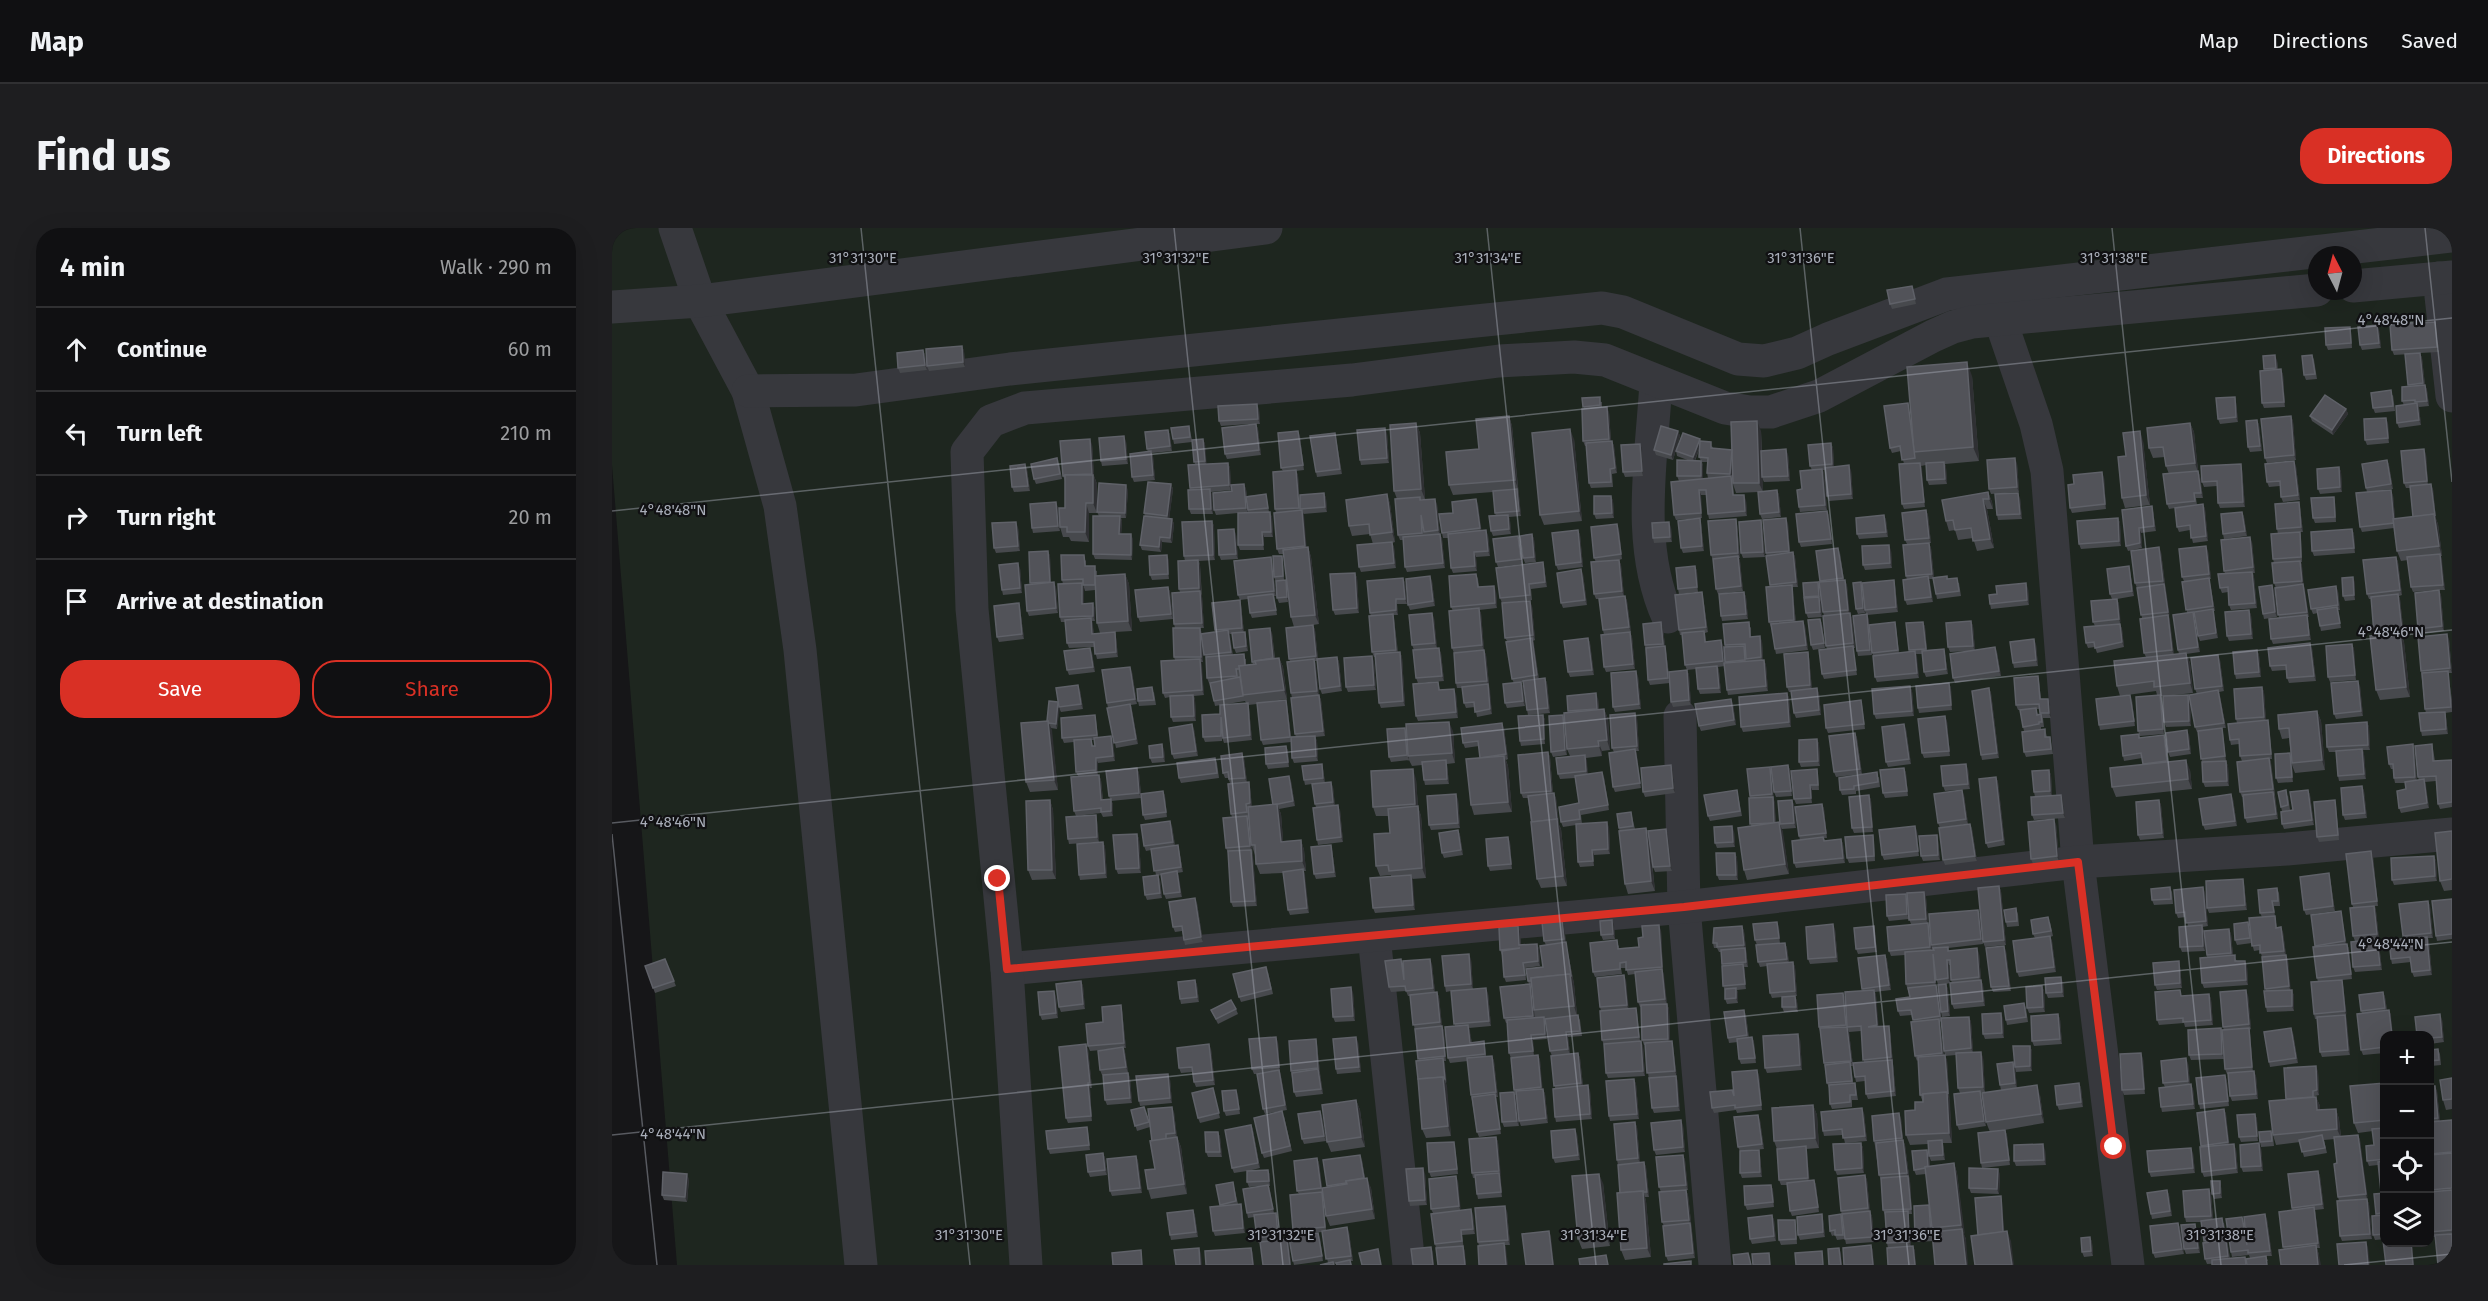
<!DOCTYPE html>
<html lang="en">
<head>
<meta charset="utf-8">
<style>
	body { margin:0; font-family:"Fira Sans",sans-serif; background:#1e1e20; color:#f1f3f6 }
	.controls { position:absolute; right:18px; bottom:18px; display:grid; overflow:hidden; border-radius:12px; box-shadow:0 6px 24px #0002 }
	.controls button { width:54px; height:54px; display:grid; place-items:center; padding:0; border:0; border-bottom:2px solid #303032; background:#101012; color:#f1f3f6; font:30px sans-serif }
	.compass { position:absolute; left:1696px; top:18px; width:54px; height:54px; border-radius:50%; background:#101012; box-shadow:0 6px 24px #0002; rotate:354deg }
	.stop { position:absolute; width:18px; height:18px; margin:-14px; border:4px solid #d93025; border-radius:50%; background:#fff }
	.stop.end { background:#d93025; border-color:#fff; box-shadow:0 2px 6px #0008 }
	.list { margin:0; padding:0; list-style:none }
	h2 { display:flex; justify-content:space-between; align-items:center; height:78px; margin:0; padding:0 24px; font-size:26px }
	h2 small { font-size:20px; font-weight:400; color:#9c9d9f }
	.list li { display:grid; grid-template-columns:39px 1fr auto; gap:18px; align-items:center; box-sizing:border-box; height:84px; padding:0 24px; border-top:2px solid #303032 }
	.list b { display:block; font-size:22px; white-space:nowrap }
	.list em { font-size:20px; font-style:normal; color:#9c9d9f }
	.actions { display:flex; gap:12px; padding:18px 24px }
	.actions a { flex:1; padding:14px 0; border:2px solid #d93025; border-radius:24px; text-align:center; font-size:21px; color:#d93025 }
	.actions .main { background:#d93025; color:#fff }
	.icon { flex:none; width:33px; height:33px; fill:none; stroke:currentColor; stroke-width:2; stroke-linecap:round; stroke-linejoin:round }
	.map { position:relative; flex:none; width:1840px; height:1037px; overflow:hidden; border-radius:24px }
	header { display:flex; align-items:center; gap:36px; box-sizing:border-box; height:84px; padding:0 30px; background:#101012; border-bottom:2px solid #303032 }
	header strong { font-size:28px }
	nav { display:flex; gap:33px; margin-inline-start:auto; font-size:21px }
	.intro { display:flex; align-items:center; justify-content:space-between; box-sizing:border-box; height:144px; padding:0 36px }
	h1 { margin:0; font-size:42px }
	.button { padding:15px 27px; border-radius:24px; background:#d93025; color:#fff; font-size:21px; font-weight:700 }
	main { display:flex; gap:36px; padding:0 36px }
	aside { flex:1; background:#101012; border-radius:24px; box-shadow:0 6px 24px #0002 }
	.map>svg:first-child { display:block }
</style>
</head>
<body>
<header>
<strong>Map</strong>
<nav><a>Map</a><a>Directions</a><a>Saved</a></nav>
</header>
<div class="intro"><h1>Find us</h1><a class="button">Directions</a></div>
<main>
<aside>
<h2>4 min<small>Walk · 290 m</small></h2>
<ul class="list">
<li><svg class="icon" aria-label="ahead" viewBox="0 0 24 24"><path d="M12 20V5M6 11l6-6 6 6"/></svg><div><b>Continue</b></div><em>60 m</em></li>
<li><svg class="icon" aria-label="left" viewBox="0 0 24 24"><path d="M17 20v-9H6M10 6l-5 5 5 5"/></svg><div><b>Turn left</b></div><em>210 m</em></li>
<li><svg class="icon" aria-label="right" viewBox="0 0 24 24"><path d="M7 20v-9h11M14 6l5 5-5 5"/></svg><div><b>Turn right</b></div><em>20 m</em></li>
<li><svg class="icon" aria-label="arrive" viewBox="0 0 24 24"><path d="M6 21V4h12l-3 4 3 4H6"/></svg><div><b>Arrive at destination</b></div></li>
</ul>
<div class="actions"><a class="main">Save</a><a>Share</a></div>
</aside>
<div class="map">
<svg width="1840" height="1037" viewBox="0 0 1840 1037">
	<rect width="100%" height="100%" fill="#161618"/>
	<path fill="#1e261f" fill-rule="evenodd" d="M0,0h1840v1037h-1775l-65,-800zM1705,27h36v36h-36zM1772,808h46v206h-46z"/>
	<g fill="none" stroke-linecap="round" stroke-linejoin="round">
		<g stroke="#37383d" stroke-width="33">
			<polyline points="63,0 88,73 136,163 168,278 188,422 249,1037"/>
			<polyline points="1827,50 1840,168"/>
			<polyline points="1741,58 1840,49"/>
			<polyline points="0,79 88,73 654,0"/>
			<polyline points="1388,91 1424,196 1435,243 1466,634 1516,1037"/>
			<path d="M1044,153c-4,77 -21,163 12,236"/>
			<polyline points="136,163 244,162 398,141 990,80 1011,84 1126,131 1152,133 1185,125 1216,111 1335,66 1840,8"/>
			<polyline points="1068,488 1072,679 1103,1037"/>
			<polyline points="762,708 797,1037"/>
			<polyline points="395,741 1072,679 1466,634 1675,621 1840,606"/>
			<polyline points="414,1037 395,741 360,381 355,224 379,193 413,180 740,152 887,133 962,129 993,132 1113,180 1138,184 1159,184 1207,168 1321,108 1341,99 1360,94 1705,62"/>
		</g>
	</g>
	<g fill="#47494d" fill-rule="evenodd">
		<polygon points="1300,58 1304,76 1280,81 1278,76"/>
		<polygon points="1823,94 1825,99 1827,124 1808,125 1810,130 1813,157 1815,162 1817,178 1807,179 1809,197 1787,200 1785,195 1792,177 1790,173 1797,159 1796,157 1799,126 1782,127 1780,122"/>
		<polygon points="1767,102 1769,120 1750,122 1748,117"/>
		<polygon points="1739,104 1740,120 1716,122 1714,117"/>
		<polygon points="350,118 352,123 353,139 317,143 315,138"/>
		<polygon points="311,122 313,127 315,142 288,145 286,140"/>
		<polygon points="1700,127 1702,132 1705,151 1694,152 1692,147"/>
		<polygon points="1665,132 1666,141 1671,146 1673,179 1652,180 1650,175 1652,141"/>
		<polygon points="1360,148 1367,233 1333,236 1334,239 1335,256 1317,257 1315,252 1314,237 1309,238 1313,279 1292,281 1290,276 1292,236 1289,223 1280,225 1278,220 1297,180 1299,195"/>
		<polygon points="1781,167 1783,183 1763,185 1761,180"/>
		<polygon points="1623,169 1624,174 1626,194 1608,196 1606,191"/>
		<polygon points="970,170 990,174 990,179 997,184 999,213 1000,213 1002,218 1005,245 1000,246 1001,259 979,260 977,255 974,218 973,218 971,213 972,180"/>
		<polygon points="647,181 648,196 644,196 646,201 649,227 615,231 613,226 637,196 609,198 607,193"/>
		<polygon points="1734,181 1736,186 1721,207 1700,193 1698,188"/>
		<polygon points="897,188 900,198 909,288 897,289 898,292 899,306 881,308 879,303 884,288 883,285 881,264 841,267 837,257 867,221"/>
		<polygon points="1679,188 1681,193 1684,232 1655,235 1653,230"/>
		<polygon points="1645,192 1647,197 1650,223 1638,224 1636,219"/>
		<polygon points="804,195 808,205 813,271 808,271 809,272 825,276 828,307 828,306 830,311 833,340 795,344 793,339 791,312 788,312 786,307 785,271 782,263"/>
		<polygon points="1578,195 1582,204 1586,243 1588,248 1591,270 1584,270 1585,277 1591,276 1593,281 1596,313 1581,315 1578,302 1567,304 1565,299 1563,280 1557,281 1555,276 1557,246 1554,238 1553,229 1541,230 1537,220"/>
		<polygon points="1776,195 1777,215 1755,217 1753,212"/>
		<polygon points="577,198 580,212 591,211 593,216 594,236 616,235 618,240 619,262 599,264 601,286 579,286 577,281 578,262 578,260 583,237 580,214 562,216 561,211"/>
		<polygon points="556,202 558,207 560,223 540,225 541,228 543,252 522,254 520,249 536,224 535,221"/>
		<polygon points="1066,203 1068,208 1061,232 1044,227 1042,222"/>
		<path d="M1149,203l1,20 26,3 2,27 -26,1 -2,-4 1,14 14,-2 2,5 2,22 -19,2 -2,-5 -2,-22 -22,1 -3,-9 1,11 12,5 1,16 -38,3 -1,-5 -2,-19h-5l1,23 -26,2 -2,-5 5,-34 -2,-5 13,-15 -13,-5 -1,-5 24,-12 1,2 12,6v1l19,2zM1088,219l-1,10 2,4h-6zM1090,234h5v11l1,5 -5,1v-13z"/>
		<polygon points="775,205 777,235 749,237 748,232"/>
		<polygon points="688,208 692,242 684,243 686,247 688,282 688,267 712,265 714,270 715,284 691,286 694,319 696,319 699,329 707,396 701,397 703,402 706,431 725,429 727,434 730,463 710,466 708,461 705,433 703,433 707,467 709,472 713,508 703,509 705,513 706,533 682,535 680,530 679,514 651,517 649,512 645,476 636,477 637,480 640,512 612,515 610,509 610,513 593,514 591,509 608,486 634,475 633,473 603,478 598,455 597,455 595,450 594,431 590,412 591,434 589,434 592,467 582,468 583,472 584,493 561,494 559,489 558,469 553,470 551,465 563,432 562,429 563,400 562,396 568,364 567,361 573,333 572,328 600,293 602,298 603,332 587,333 588,337 592,400 588,400 590,406 603,404 603,402 628,372 629,377 632,404 633,404 634,409 636,423 624,425 622,420 620,406 617,406 621,427 634,431 634,437 641,436 640,434 660,405 663,430 667,430 671,439 675,471 660,473 674,472 675,477 679,509 684,509 683,506 680,470 679,465 678,433 677,431 682,399 679,389 676,364 676,374 667,375 665,370 664,354 662,349 670,328 671,333 672,352 675,355 672,326 667,326 665,321 664,285 663,281 671,243 669,240"/>
		<polygon points="724,210 730,246 705,249 704,244"/>
		<polygon points="962,211 970,293 932,297 928,287"/>
		<polygon points="514,213 516,236 490,238 489,233"/>
		<polygon points="1531,213 1538,277 1513,280 1510,270 1514,228"/>
		<polygon points="1219,215 1221,220 1222,239 1239,242 1241,271 1217,273 1215,268 1213,242 1211,242 1212,246 1215,282 1188,284 1187,279 1200,242 1198,238"/>
		<polygon points="480,216 482,248 485,256 485,285 477,285 477,314 459,313 457,309 451,309 448,299 453,280 453,253 451,248"/>
		<polygon points="1030,221 1031,248 1013,249 1011,244"/>
		<polygon points="1814,226 1816,256 1821,261 1824,291 1826,296 1830,328 1829,328 1833,362 1827,362 1829,367 1832,403 1808,406 1806,401 1824,362 1801,364 1799,359 1796,332 1789,333 1785,323 1782,300 1750,304 1748,299 1755,264 1754,260 1775,232 1777,237 1781,261 1771,262 1781,267 1783,291 1801,289 1798,260 1794,260 1792,255"/>
		<polygon points="447,235 450,251 424,256 422,251"/>
		<polygon points="1405,235 1407,264 1379,266 1377,261"/>
		<polygon points="1684,238 1688,272 1671,274 1669,269 1668,258 1657,259 1655,254"/>
		<polygon points="1727,239 1729,244 1730,264 1708,266 1706,261"/>
		<polygon points="415,241 418,263 402,264 400,259"/>
		<polygon points="1630,241 1633,279 1608,280 1606,275 1605,258 1592,259 1590,254"/>
		<polygon points="1492,249 1494,281 1460,285 1458,280"/>
		<polygon points="559,256 561,261 557,291 560,291 562,296 560,315 550,314 549,324 530,322 528,317 533,288 532,285"/>
		<polygon points="632,256 634,261 635,268 654,266 655,271 657,284 660,289 661,309 652,309 652,322 628,322 626,317 626,285 604,287 602,282 620,263"/>
		<polygon points="516,262 514,290 509,290 510,293 509,306 521,311 520,332 483,331 481,326 487,288 485,284"/>
		<polygon points="1376,264 1380,274 1381,281 1375,281 1382,320 1365,323 1361,310 1346,312 1343,302 1337,303 1334,293"/>
		<polygon points="775,266 778,276 783,314 780,315 782,319 784,340 749,344 747,339 761,316 758,306 740,308 737,298"/>
		<polygon points="999,268 1001,273 1002,290 984,291 982,286"/>
		<polygon points="1722,269 1723,274 1724,294 1703,295 1701,290"/>
		<polygon points="1408,270 1410,291 1386,292 1385,287"/>
		<polygon points="866,276 869,303 876,307 878,328 864,329 865,343 841,345 839,340 836,310 831,310 830,305 841,285"/>
		<polygon points="446,279 448,303 421,305 420,300"/>
		<polygon points="1688,279 1691,304 1688,304 1689,309 1690,334 1689,334 1690,338 1691,358 1697,389 1695,389 1699,412 1661,416 1659,411 1667,390 1664,360 1662,355 1662,335 1661,331 1666,306 1665,301"/>
		<polygon points="1314,282 1316,287 1319,315 1317,315 1319,320 1322,349 1335,348 1336,351 1347,355 1349,368 1325,371 1321,351 1317,351 1321,374 1295,377 1293,372 1295,352 1294,348 1295,316 1293,312"/>
		<polygon points="1510,282 1541,283 1544,303 1529,305 1530,320 1516,323 1514,318"/>
		<polygon points="1215,283 1217,288 1220,316 1189,319 1187,314"/>
		<polygon points="1630,284 1632,289 1635,308 1612,311 1611,306"/>
		<polygon points="1272,287 1274,292 1276,309 1247,311 1245,306"/>
		<polygon points="1088,290 1089,295 1092,323 1071,325 1069,320"/>
		<polygon points="1506,290 1508,295 1509,318 1469,321 1467,316"/>
		<polygon points="1124,291 1125,296 1128,330 1127,330 1128,333 1131,363 1106,366 1104,361 1101,332 1099,327"/>
		<polygon points="1176,295 1178,325 1181,324 1183,329 1186,359 1180,359 1184,394 1193,398 1196,422 1164,426 1163,421 1160,399 1159,399 1157,394 1158,359 1154,325"/>
		<polygon points="1150,297 1153,329 1131,330 1129,325"/>
		<polygon points="406,299 408,323 384,325 382,320"/>
		<polygon points="1059,299 1060,314 1042,315 1041,310"/>
		<polygon points="1007,301 1010,331 1007,332 1009,337 1012,368 1013,368 1015,373 1019,404 992,407 991,402 987,371 984,371 982,366 984,334 982,330"/>
		<polygon points="1740,301 1742,306 1743,325 1702,328 1700,323"/>
		<polygon points="966,302 968,307 971,339 946,342 944,337"/>
		<polygon points="624,306 626,331 609,332 607,327"/>
		<polygon points="920,306 922,311 924,334 913,335 911,330"/>
		<polygon points="908,313 911,336 886,339 884,334"/>
		<polygon points="1640,314 1643,345 1641,345 1642,349 1645,380 1619,382 1617,377 1616,364 1610,365 1608,360 1613,345 1612,343"/>
		<polygon points="1279,322 1280,340 1253,342 1251,337"/>
		<polygon points="436,323 438,328 439,355 444,359 446,385 417,388 415,383 419,356 418,355"/>
		<polygon points="1204,323 1228,325 1232,352 1235,357 1237,385 1240,390 1243,420 1241,420 1245,447 1212,451 1210,446 1215,421 1214,418 1212,388 1211,384 1208,354"/>
		<polygon points="1596,323 1599,351 1597,351 1598,355 1603,383 1601,383 1606,410 1588,413 1586,408 1583,386 1581,386 1588,424 1574,426 1578,435 1581,465 1553,468 1576,467 1578,472 1579,498 1554,499 1552,494 1551,468 1549,468 1550,472 1552,506 1528,508 1526,503 1545,467 1544,463 1508,468 1505,458 1534,429 1532,425 1530,390 1525,360 1523,355 1549,324 1562,427 1567,426 1566,422 1575,385 1572,353 1570,349"/>
		<polygon points="659,329 660,334 664,368 662,368 665,387 640,390 638,385 636,371 628,372 626,367"/>
		<polygon points="1784,329 1786,334 1790,367 1787,368 1788,371 1792,408 1790,408 1792,414 1798,469 1768,472 1764,462 1763,407 1759,371 1757,371 1755,366"/>
		<path d="M474,332v6l11,5v5l28,-2 4,10 3,47 -17,1 1,5 2,20 -21,2 -3,-12 -25,1 -2,-5 -1,-21h-5l-1,-5 3,-33 -1,-4zM470,356h1l2,7 10,-1 2,33 3,10 -6,1 -2,-13h3v-13l-11,-5v-15z"/>
		<polygon points="557,332 557,351 540,352 538,347"/>
		<polygon points="1083,338 1085,343 1086,364 1091,369 1096,404 1093,405 1094,414 1111,417 1113,435 1114,435 1113,417 1139,399 1139,409 1150,413 1151,432 1152,432 1154,437 1156,463 1116,467 1115,462 1113,438 1106,439 1107,443 1109,465 1088,466 1086,461 1084,441 1075,442 1073,437 1070,407 1068,407 1067,402 1085,364 1067,366 1066,361"/>
		<polygon points="932,339 935,359 919,361 920,372 894,375 920,378 923,412 921,413 927,451 933,450 935,455 938,485 916,487 915,482 912,454 909,454 911,459 913,478 895,480 893,475 902,455 900,451 895,413 893,410 890,375 888,370"/>
		<polygon points="408,340 410,365 391,367 390,362"/>
		<polygon points="1518,343 1522,368 1505,371 1507,376 1508,396 1510,401 1512,419 1485,425 1483,419 1476,420 1474,415 1483,398 1481,394 1500,371 1498,366"/>
		<polygon points="743,345 745,350 747,385 723,387 721,382"/>
		<polygon points="864,346 866,351 867,359 884,363 885,380 867,382 869,385 872,422 874,427 880,486 865,489 863,479 854,480 852,475 850,460 845,460 844,455 842,425 840,420 841,383 839,379"/>
		<polygon points="971,346 975,377 951,380 949,375"/>
		<polygon points="791,350 793,355 795,376 785,376 786,387 781,387 782,391 786,424 788,424 790,429 793,478 769,480 767,475 764,429 762,429 760,424 759,388 758,385"/>
		<polygon points="1282,352 1283,357 1286,384 1255,387 1257,397 1284,399 1287,425 1298,424 1297,422 1311,394 1313,399 1315,422 1332,421 1333,426 1336,446 1314,449 1312,444 1311,426 1304,426 1307,450 1265,454 1263,449 1261,428 1258,405 1260,427 1246,428 1245,423 1254,386 1253,383 1253,385 1246,386 1244,381 1250,359"/>
		<polygon points="820,353 823,378 798,382 796,377"/>
		<polygon points="1206,354 1208,359 1210,389 1196,390 1194,385 1192,369"/>
		<polygon points="1743,354 1743,372 1733,373 1731,368"/>
		<polygon points="556,359 558,364 561,391 528,394 526,389"/>
		<polygon points="1416,360 1417,377 1379,381 1378,376 1385,366"/>
		<polygon points="1662,362 1665,389 1652,391 1651,386"/>
		<polygon points="1726,363 1728,382 1726,382 1729,400 1709,403 1708,398 1706,385 1701,386 1699,381"/>
		<polygon points="1132,364 1134,369 1136,391 1110,393 1109,388"/>
		<polygon points="407,375 408,380 412,411 387,414 385,409"/>
		<polygon points="1637,382 1639,387 1641,411 1617,413 1615,408"/>
		<polygon points="822,390 825,420 829,425 832,453 806,455 804,450 802,422 800,417"/>
		<polygon points="1208,391 1210,396 1213,420 1201,422 1199,417"/>
		<polygon points="1359,393 1361,398 1363,422 1385,424 1389,448 1343,455 1341,450 1357,423 1338,424 1336,419"/>
		<polygon points="1049,394 1051,399 1053,419 1054,423 1058,455 1038,457 1036,452 1033,417"/>
		<polygon points="1018,404 1020,409 1023,441 994,444 992,439"/>
		<polygon points="976,410 978,415 982,447 958,449 956,444"/>
		<polygon points="1837,411 1840,445 1836,445 1840,472 1840,484 1833,485 1834,489 1836,506 1810,508 1809,503 1814,485 1813,481 1809,443"/>
		<polygon points="1424,416 1426,438 1402,440 1401,435"/>
		<polygon points="1740,416 1742,421 1744,452 1718,454 1716,449"/>
		<polygon points="1700,420 1704,453 1677,455 1675,450 1674,442 1660,443 1658,438"/>
		<polygon points="1645,422 1647,427 1649,449 1624,451 1623,446"/>
		<polygon points="1196,424 1197,429 1200,461 1207,465 1209,487 1184,490 1182,485 1180,464 1177,464 1175,459"/>
		<polygon points="480,425 483,444 457,447 455,442"/>
		<polygon points="1608,432 1612,463 1607,464 1614,500 1610,500 1611,505 1614,533 1616,538 1617,558 1593,559 1591,554 1590,534 1586,504 1585,504 1583,499 1585,466 1583,461"/>
		<polygon points="762,433 764,462 736,464 734,459"/>
		<polygon points="1075,442 1077,447 1079,477 1061,479 1059,474"/>
		<polygon points="520,444 525,476 519,477 526,516 504,520 495,475"/>
		<polygon points="1026,448 1029,481 1003,484 1001,479"/>
		<path d="M1427,453l2,18h7l2,5 1,14h-8l1,9h-3v2h4l2,8 4,5 2,12 -27,3 -2,-5v-21l-1,-4 1,-17h-6l-2,-5zM1424,481h4v5l-2,1z"/>
		<polygon points="826,454 828,462 844,466 846,490 806,493 804,488"/>
		<polygon points="1337,455 1339,460 1340,482 1307,485 1306,480"/>
		<polygon points="1298,458 1300,463 1302,488 1264,491 1262,486"/>
		<polygon points="1748,458 1751,488 1724,491 1722,486"/>
		<polygon points="1650,459 1652,464 1654,493 1657,497 1660,531 1658,531 1659,535 1666,591 1635,595 1633,590 1631,569 1630,569 1628,564 1630,533 1628,528 1627,516 1619,517 1618,512 1625,495 1624,491"/>
		<polygon points="1377,460 1379,465 1387,530 1370,532 1369,527"/>
		<polygon points="468,462 471,481 449,484 447,480 445,501 439,500 446,562 418,564 414,554 435,493 446,474"/>
		<polygon points="542,464 544,477 527,478 526,473"/>
		<polygon points="1175,465 1177,470 1179,499 1131,504 1129,499"/>
		<polygon points="986,470 987,482 992,481 996,491 998,522 990,523 990,528 974,530 976,546 992,549 997,582 969,587 970,596 997,599 998,626 982,627 982,638 968,639 966,634 964,597 951,599 949,594 967,575 963,550 948,551 946,546 958,528 955,521 956,483"/>
		<polygon points="1249,472 1250,477 1253,501 1216,505 1214,500"/>
		<polygon points="1520,472 1523,498 1488,502 1487,497"/>
		<polygon points="1121,476 1124,497 1089,503 1087,498"/>
		<polygon points="1705,483 1709,493 1713,542 1683,545 1680,537 1681,554 1666,555 1664,550 1679,528 1677,510 1670,511 1667,501"/>
		<polygon points="1023,485 1025,490 1027,523 1024,523 1029,560 1003,564 1001,559 1002,524 1000,520"/>
		<path d="M483,487l1,5 2,18 13,-2 2,5 2,20 -17,2v12h1l2,5 2,20 7,-1 -1,-3 28,-28 2,5 2,21 22,-3 2,5 2,21 -22,3 -2,-5 -2,-17 -30,3 2,3v12l-10,1 -2,-4 -25,3 -2,-5 4,-35 -2,-4 -2,-30 -10,1 -2,-5zM479,512h3l1,6h-2z"/>
		<polygon points="931,487 933,492 933,516 909,518 908,513"/>
		<polygon points="951,487 952,492 955,527 941,529 939,524"/>
		<polygon points="1335,493 1338,528 1312,530 1310,525"/>
		<polygon points="1755,494 1757,499 1758,522 1751,522 1752,526 1754,551 1727,553 1726,548 1724,524 1717,524 1715,519"/>
		<polygon points="793,500 794,505 841,503 843,535 835,536 837,556 813,557 812,552 810,537 800,538 796,530 797,532 779,534 777,529"/>
		<polygon points="892,500 896,531 894,532 896,538 900,584 862,587 859,577 868,530 867,518 853,520 851,515"/>
		<polygon points="582,501 586,528 562,531 560,526"/>
		<polygon points="1294,501 1299,536 1276,539 1274,534"/>
		<polygon points="1243,505 1245,510 1250,546 1224,549 1222,544"/>
		<polygon points="1577,507 1579,526 1558,529 1556,524"/>
		<polygon points="1528,510 1554,512 1556,534 1578,542 1580,561 1504,569 1500,559 1531,537 1530,530 1512,533 1511,528"/>
		<polygon points="1205,511 1207,516 1208,538 1189,539 1187,534"/>
		<polygon points="674,518 676,523 677,539 656,541 654,536"/>
		<polygon points="552,521 553,534 540,535 538,530"/>
		<polygon points="1802,521 1805,552 1807,552 1806,549 1821,521 1823,533 1840,532 1840,579 1828,581 1826,576 1824,553 1813,554 1817,580 1789,585 1787,580 1794,561 1793,555 1783,555 1782,550 1781,541 1779,541 1777,536"/>
		<polygon points="936,524 938,529 941,565 944,570 947,597 949,601 955,658 929,660 925,651 916,570 911,570 909,565"/>
		<polygon points="630,525 632,530 635,554 638,559 640,579 661,577 679,553 683,578 667,581 669,586 671,613 689,612 692,622 694,643 692,643 697,685 678,687 676,682 671,645 648,646 644,636 643,627 640,618 645,678 621,679 619,674 616,625 614,620 620,589 619,586 618,555 616,550 613,550 611,545"/>
		<polygon points="603,530 605,535 607,550 569,555 567,550"/>
		<polygon points="1059,537 1061,542 1063,565 1033,569 1031,564"/>
		<polygon points="1176,537 1178,542 1180,568 1164,569 1162,564"/>
		<polygon points="1292,540 1294,545 1296,568 1273,570 1271,565"/>
		<polygon points="711,541 713,554 721,559 723,578 728,582 731,614 706,617 705,612 704,579 703,576 700,556 693,557 692,552"/>
		<polygon points="1205,541 1206,546 1207,562 1200,562 1200,575 1184,576 1182,571"/>
		<polygon points="1356,541 1358,561 1333,563 1331,558"/>
		<polygon points="1437,542 1439,547 1440,568 1451,572 1453,590 1422,592 1420,587 1423,569 1422,564"/>
		<polygon points="1159,544 1164,594 1167,594 1180,572 1182,577 1184,600 1170,601 1177,646 1135,652 1132,642 1139,598 1138,568"/>
		<polygon points="1267,549 1268,559 1244,563 1244,566 1230,567 1228,562"/>
		<polygon points="1384,549 1386,554 1393,617 1376,620 1374,615"/>
		<polygon points="804,551 806,579 809,588 814,650 800,651 803,682 763,685 761,680 779,648 779,647 768,648 764,638 778,605 777,588 764,588 761,579"/>
		<polygon points="1750,558 1752,563 1755,590 1733,592 1731,587"/>
		<polygon points="1125,562 1130,588 1098,593 1096,588"/>
		<polygon points="1696,562 1698,567 1702,597 1672,601 1670,596 1670,583 1669,579 1676,567 1678,582 1681,582"/>
		<polygon points="1257,567 1259,572 1261,604 1242,605 1240,600"/>
		<polygon points="1352,567 1356,596 1328,600 1326,595"/>
		<polygon points="846,571 848,600 819,602 817,597"/>
		<polygon points="1621,571 1625,598 1593,602 1591,597"/>
		<polygon points="438,572 441,582 444,651 420,652 416,642"/>
		<polygon points="1547,572 1549,577 1552,610 1528,612 1526,607"/>
		<polygon points="1210,576 1212,581 1215,610 1212,610 1213,613 1229,611 1231,616 1233,635 1184,640 1182,635 1188,612 1187,608"/>
		<polygon points="1724,577 1727,612 1707,614 1705,609"/>
		<polygon points="1019,584 1023,601 1034,600 1037,609 1054,601 1056,606 1060,643 1043,644 1041,639 1038,613 1043,663 1016,666 1013,656 1007,600"/>
		<polygon points="485,592 487,614 457,616 456,611"/>
		<polygon points="1358,596 1360,601 1365,633 1333,637 1331,632"/>
		<polygon points="1444,596 1447,633 1421,636 1419,631"/>
		<polygon points="560,598 563,617 567,622 571,644 565,645 570,669 554,671 552,666 549,647 546,648 548,652 550,670 535,672 533,667 544,647 539,622 534,623 532,618"/>
		<polygon points="846,602 848,607 851,627 832,630 830,625"/>
		<polygon points="1122,603 1123,619 1105,620 1103,615"/>
		<polygon points="1305,603 1307,628 1272,632 1270,627"/>
		<polygon points="1840,603 1840,662 1832,663 1828,653"/>
		<polygon points="525,606 527,611 529,645 506,646 504,641"/>
		<polygon points="1261,607 1262,612 1263,633 1237,635 1235,630"/>
		<polygon points="1325,607 1326,612 1328,632 1311,633 1309,628"/>
		<polygon points="491,614 493,619 495,650 468,652 467,647"/>
		<polygon points="898,614 900,641 878,643 876,638"/>
		<polygon points="719,617 720,622 724,649 704,651 702,646"/>
		<polygon points="1759,623 1761,628 1766,678 1763,678 1764,683 1767,711 1765,711 1767,716 1770,742 1743,744 1741,739 1743,713 1741,708 1741,679 1740,676"/>
		<polygon points="1123,625 1125,630 1126,652 1107,652 1105,647"/>
		<polygon points="1822,628 1824,633 1825,653 1782,657 1780,652"/>
		<polygon points="1718,650 1723,683 1694,687 1692,682"/>
		<polygon points="1632,656 1635,682 1597,685 1595,680"/>
		<polygon points="1387,658 1389,663 1394,717 1373,719 1371,714"/>
		<polygon points="1558,659 1560,664 1561,676 1542,677 1540,672"/>
		<polygon points="1665,660 1667,665 1668,678 1662,678 1663,689 1665,700 1671,704 1674,727 1676,732 1678,762 1682,767 1682,783 1655,784 1654,779 1654,763 1650,729 1648,722 1642,723 1640,715 1625,717 1623,712 1650,689 1648,685"/>
		<path d="M1312,664l2,5 2,26 2,5 1,13 47,-31 2,5 3,29 -35,4 1,3 30,2 2,27 2,5 2,21 -31,3 -2,-5 -2,-21 -4,1 2,5 2,27 -8,1 -1,-5v6l28,-1 2,5 2,30 10,5 2,35h-4l1,4 19,-6 -1,-5 13,-23 2,4 15,-20 2,5v20l-16,1 -1,-4 2,20 23,7 4,28 -51,9 12,-2 2,5 3,30 -28,3 -1,-5 9,-31 -4,-10 -3,-24 3,28 -27,4 -2,-5 3,-32 -2,-5 -2,-33 -11,1 2,4 5,83h-9l2,17 -14,1 -2,-5 -1,-12 -18,1 -4,-10 9,-25 8,-8 -3,-7 -2,-35 -1,1 -2,-5 -1,-34 -2,-7 -12,1 -2,-5 12,-14 -4,-13 -1,-29 -14,1 -2,-5 22,-27 -2,-5 -20,2 -2,-5 19,-22 1,5zM1337,737h1l1,15 1,3h-2zM1324,749l2,8 3,27 -3,-22 -2,-4zM1330,793l2,30 1,4h-1l-5,-33z"/>
		<polygon points="1593,664 1596,698 1590,699 1592,702 1593,723 1570,724 1568,719 1576,698 1574,689 1566,690 1564,685"/>
		<polygon points="1840,671 1840,711 1825,713 1824,708"/>
		<polygon points="1816,673 1818,678 1821,710 1816,710 1817,714 1820,747 1802,749 1800,744 1799,734 1780,736 1779,731 1792,711 1791,708"/>
		<polygon points="585,675 591,714 573,717 570,703 563,704 561,699"/>
		<polygon points="1404,680 1406,686 1407,698 1395,699 1394,694"/>
		<polygon points="1729,683 1730,688 1734,716 1735,716 1737,721 1740,751 1730,752 1731,757 1738,827 1710,829 1708,824 1705,791 1703,791 1702,786 1706,754 1705,750 1703,718"/>
		<polygon points="950,692 952,697 954,715 962,756 965,787 968,792 970,808 956,809 958,826 966,825 968,830 971,858 978,862 980,891 944,894 943,889 943,860 940,828 938,823 943,790 932,791 935,811 921,812 922,827 926,827 928,832 930,861 931,861 933,866 936,895 909,898 907,893 905,867 903,867 902,862 899,830 897,825 895,795 894,795 892,790 917,756 916,753 931,739 934,717 932,713"/>
		<polygon points="1438,694 1441,708 1438,709 1440,713 1444,744 1407,749 1405,744 1423,710 1421,706"/>
		<polygon points="1002,697 1003,711 991,712 989,707"/>
		<polygon points="906,698 908,703 909,717 925,716 927,721 928,738 913,740 914,752 894,754 892,749 891,727 890,727 888,722"/>
		<polygon points="1130,698 1132,703 1136,739 1132,739 1134,761 1125,762 1126,765 1126,775 1115,776 1113,771 1113,762 1111,758 1109,724 1107,724 1105,720 1102,720 1101,715"/>
		<polygon points="1167,699 1168,715 1173,715 1175,720 1177,734 1181,734 1183,739 1185,768 1178,768 1183,768 1185,773 1186,784 1172,784 1170,779 1170,769 1160,770 1158,765 1155,738 1148,739 1146,734 1145,717 1143,712"/>
		<polygon points="1223,701 1226,734 1198,736 1196,731"/>
		<polygon points="1617,701 1619,706 1621,727 1625,733 1633,733 1635,738 1636,757 1592,760 1590,755 1595,729 1595,727"/>
		<polygon points="1049,702 1051,744 1055,776 1057,781 1058,813 1061,818 1068,883 1042,885 1040,880 1033,817 1032,817 1030,812 1029,779 1028,779 1026,774 1023,746 1016,747 1014,740 1009,740 1010,746 983,749 981,744 1007,717 1007,720 1027,719 1031,709"/>
		<polygon points="1263,703 1265,724 1246,726 1244,721"/>
		<polygon points="1394,723 1399,763 1381,764 1379,759"/>
		<polygon points="1273,727 1275,732 1279,762 1263,764 1264,767 1266,798 1278,803 1284,868 1256,871 1254,866 1253,853 1244,854 1243,849 1252,834 1249,803 1237,804 1241,838 1239,838 1241,855 1244,860 1246,872 1240,872 1240,879 1220,881 1218,876 1217,860 1215,855 1213,840 1212,835 1208,803 1207,799 1231,765 1233,770 1251,763 1250,761"/>
		<polygon points="53,731 64,758 43,765 33,738"/>
		<polygon points="859,731 861,761 876,765 879,798 857,800 860,815 872,813 873,818 874,828 880,828 882,833 886,869 884,869 889,906 867,909 865,904 859,867 856,833 838,835 836,830 843,798 839,763 834,764 833,758"/>
		<polygon points="790,736 791,742 820,736 823,764 825,764 827,769 830,798 832,803 834,833 832,833 839,908 814,910 810,901 807,833 798,768 796,768 794,763 779,764 777,759"/>
		<polygon points="1568,738 1570,760 1545,762 1543,757"/>
		<polygon points="656,744 661,766 629,774 627,769"/>
		<polygon points="583,752 585,757 587,774 569,776 568,771"/>
		<polygon points="1014,752 1016,781 1025,785 1028,813 1031,818 1033,848 996,850 994,845 992,817 990,812 989,783 988,779"/>
		<polygon points="469,753 471,758 473,781 449,784 447,779"/>
		<polygon points="1451,754 1452,769 1436,770 1434,765"/>
		<polygon points="1430,758 1432,763 1433,784 1417,785 1415,780"/>
		<polygon points="741,764 743,793 723,794 721,789"/>
		<polygon points="1771,764 1773,769 1775,782 1777,782 1779,787 1773,807 1773,825 1751,827 1749,822 1750,785 1749,783"/>
		<polygon points="1597,766 1599,771 1601,797 1573,799 1572,795 1547,797 1545,792 1570,768"/>
		<polygon points="1636,767 1639,801 1637,802 1638,805 1641,843 1644,848 1646,871 1620,873 1618,868 1616,846 1615,846 1613,841 1612,802 1611,799"/>
		<polygon points="444,768 446,790 430,792 428,787"/>
		<polygon points="1412,775 1414,780 1416,794 1395,797 1394,792"/>
		<polygon points="624,781 626,786 606,796 599,782"/>
		<polygon points="510,782 514,820 512,820 513,824 516,844 518,850 520,875 495,877 493,872 491,847 490,847 488,842 500,821 478,823 476,818 491,794"/>
		<polygon points="1446,786 1448,791 1450,816 1422,818 1420,813"/>
		<polygon points="1134,787 1137,810 1140,809 1142,814 1144,835 1129,836 1127,831 1126,814 1117,815 1116,810"/>
		<polygon points="1391,790 1392,810 1373,811 1371,806"/>
		<polygon points="1830,791 1832,814 1818,816 1818,807"/>
		<polygon points="1609,800 1612,831 1579,832 1577,827"/>
		<polygon points="1681,805 1686,835 1658,839 1657,834"/>
		<polygon points="704,811 705,816 708,845 711,866 684,869 682,864 679,843"/>
		<polygon points="1188,811 1190,842 1155,845 1153,840"/>
		<polygon points="666,814 668,844 675,882 653,886 651,881 648,846 642,846 640,841"/>
		<polygon points="746,814 749,844 725,846 724,841"/>
		<polygon points="476,821 480,860 478,860 480,893 456,895 454,890"/>
		<polygon points="599,821 603,857 584,859 582,854 581,844 569,845 567,840"/>
		<polygon points="1826,821 1828,826 1829,837 1819,838 1822,858 1825,863 1828,893 1840,892 1840,1037 1824,1009 1820,1009 1818,999 1818,822"/>
		<polygon points="1531,830 1533,866 1512,867 1510,862"/>
		<polygon points="1576,835 1578,856 1581,861 1583,881 1550,884 1549,879 1553,859 1551,855"/>
		<polygon points="1706,843 1707,867 1703,868 1703,869 1704,869 1708,878 1708,882 1724,881 1727,891 1729,909 1746,907 1748,912 1755,971 1757,976 1760,1011 1730,1013 1728,1008 1727,973 1726,969 1723,911 1712,912 1715,925 1692,929 1688,914 1664,917 1661,907 1674,871"/>
		<polygon points="1147,847 1150,882 1125,885 1124,882 1102,885 1100,880 1122,867"/>
		<polygon points="1840,850 1840,881 1834,882 1831,872"/>
		<polygon points="558,851 560,875 528,878 527,873"/>
		<polygon points="1022,851 1024,856 1027,891 998,893 997,888"/>
		<polygon points="1615,852 1617,878 1588,881 1587,876"/>
		<polygon points="1467,855 1469,860 1471,879 1447,882 1445,877"/>
		<polygon points="1773,855 1773,1011 1763,1012 1761,1007 1765,988 1764,986 1769,965 1766,937 1757,938 1755,933 1762,917 1761,903 1746,905 1742,895"/>
		<polygon points="601,860 608,890 588,895 586,890"/>
		<polygon points="902,864 904,869 907,898 892,899 890,894"/>
		<polygon points="626,867 628,886 614,888 612,883"/>
		<polygon points="744,872 748,882 753,919 719,924 715,914"/>
		<polygon points="1201,877 1205,887 1207,920 1194,921 1197,952 1202,952 1204,957 1207,984 1180,988 1178,983 1175,957 1169,957 1167,952 1165,921 1162,913"/>
		<polygon points="532,879 538,897 562,884 565,909 569,919 575,966 539,971 536,961 543,941 538,899 525,903 519,882"/>
		<polygon points="1612,881 1614,886 1617,916 1624,921 1626,945 1592,949 1590,944 1589,918"/>
		<polygon points="1252,885 1255,913 1233,915 1231,907 1212,908 1211,903"/>
		<polygon points="1643,886 1645,891 1646,913 1629,914 1627,909"/>
		<polygon points="672,888 680,923 652,930 650,925"/>
		<polygon points="710,888 714,913 692,916 690,911"/>
		<polygon points="1289,890 1291,912 1293,917 1297,948 1298,953 1300,986 1296,986 1299,1018 1301,1018 1303,1023 1276,1020 1275,1015 1273,987 1271,982 1269,952 1267,947 1263,918 1262,913"/>
		<polygon points="1148,892 1152,921 1140,922 1148,927 1150,949 1130,950 1128,945 1128,923 1126,919"/>
		<polygon points="1023,894 1025,899 1028,934 1032,934 1034,939 1037,969 1033,969 1034,973 1039,1029 1013,1032 1009,1022 1008,965 1006,937 1005,932"/>
		<polygon points="639,897 641,902 648,940 636,943 656,942 658,947 658,958 657,958 662,985 664,985 666,990 668,1012 675,1011 677,1016 679,1037 651,1037 648,1014 646,1015 645,1010 642,989 636,990 635,985 647,958 637,959 635,954 635,943 622,945 620,940"/>
		<polygon points="1071,897 1073,924 1044,927 1042,922"/>
		<polygon points="475,899 476,904 478,922 438,926 436,921"/>
		<polygon points="1659,903 1661,908 1662,918 1649,919 1648,914"/>
		<polygon points="606,904 608,909 610,929 596,929 594,924"/>
		<polygon points="965,906 968,932 943,935 941,930"/>
		<polygon points="884,909 886,914 890,969 866,971 865,966 863,950 861,950 860,945"/>
		<polygon points="1249,915 1251,920 1252,945 1225,947 1223,942"/>
		<polygon points="843,919 846,946 819,949 817,944"/>
		<polygon points="1649,920 1651,943 1631,944 1629,939"/>
		<polygon points="1433,921 1434,937 1404,938 1402,933"/>
		<polygon points="1315,922 1317,927 1318,938 1342,935 1345,945 1352,1007 1354,1011 1305,1014 1303,1009 1317,977 1314,946 1304,947 1302,942"/>
		<polygon points="491,925 493,930 495,947 478,949 476,944"/>
		<polygon points="1581,925 1583,945 1539,949 1537,944"/>
		<polygon points="1071,927 1073,932 1076,962 1074,962 1076,967 1083,1030 1056,1033 1054,1028 1052,998 1050,994 1049,964 1047,959"/>
		<polygon points="524,928 526,933 530,965 500,968 498,963"/>
		<polygon points="705,930 707,935 710,960 715,959 711,932 750,932 753,950 759,960 763,991 718,998 714,988 711,965 710,965 711,969 714,1002 737,1004 741,1033 738,1033 740,1037 716,1035 710,1004 683,1007 681,1002 687,966 685,963"/>
		<polygon points="1706,943 1708,948 1712,981 1703,982 1708,1020 1705,1020 1707,1027 1672,1022 1671,1019 1680,982 1680,980"/>
		<polygon points="813,945 815,977 798,978 797,973"/>
		<polygon points="1388,946 1387,966 1359,965 1357,960"/>
		<polygon points="1253,947 1255,952 1258,984 1260,988 1262,1014 1234,1016 1233,1011 1225,1012 1223,1007 1220,1008 1218,1003 1229,986 1231,991 1229,983"/>
		<polygon points="77,951 75,974 52,972 50,967"/>
		<polygon points="846,953 848,982 861,986 863,1006 850,1007 854,1037 826,1037 824,1020 823,1016 821,985 819,981"/>
		<polygon points="1608,953 1609,958 1610,970 1602,971 1600,966"/>
		<polygon points="621,954 626,976 630,981 633,1005 603,1008 601,1003 608,978 604,957"/>
		<polygon points="991,955 998,1018 970,1021 966,1011"/>
		<polygon points="1159,957 1161,962 1162,979 1135,982 1133,977"/>
		<polygon points="1597,961 1599,966 1601,991 1612,995 1618,1030 1633,1029 1634,1034 1595,1036 1593,1031 1593,1015 1589,994 1574,994 1573,989"/>
		<polygon points="1555,962 1557,967 1560,988 1540,991 1539,986"/>
		<polygon points="581,982 583,988 586,1009 559,1012 558,1007"/>
		<polygon points="895,983 898,1017 893,1017 894,1020 867,1018 866,1014"/>
		<polygon points="1210,986 1211,991 1213,1009 1188,1012 1186,1007"/>
		<polygon points="1160,987 1162,992 1164,1013 1140,1016 1138,1011"/>
		<polygon points="1630,989 1633,1002 1655,991 1660,1028 1654,1028 1656,1033 1638,1030 1637,1027 1620,1029 1619,1024"/>
		<polygon points="1566,995 1568,1000 1572,1026 1543,1030 1541,1025"/>
		<polygon points="1184,997 1185,1016 1169,1017 1167,1012"/>
		<polygon points="1585,1001 1588,1025 1574,1026 1572,1021"/>
		<polygon points="1478,1009 1480,1014 1481,1028 1472,1029 1470,1024"/>
		<polygon points="708,1010 711,1033 682,1037 681,1033"/>
	</g>
	<g fill="#2f3033">
		<polygon points="1823,94 1825,99 1827,124 1825,119"/>
		<polygon points="1765,97 1767,102 1769,120 1767,115"/>
		<polygon points="350,118 352,123 353,139 351,134"/>
		<polygon points="311,122 313,127 315,142 313,137"/>
		<polygon points="1808,125 1810,130 1813,160 1811,155"/>
		<polygon points="1663,127 1665,132 1666,145 1664,140"/>
		<polygon points="1355,134 1360,148 1367,233 1361,219"/>
		<polygon points="1669,141 1671,146 1673,179 1672,174"/>
		<polygon points="1813,157 1815,162 1817,178 1815,173"/>
		<polygon points="1623,169 1624,174 1626,194 1624,189"/>
		<polygon points="1805,175 1807,180 1809,197 1807,192"/>
		<polygon points="645,176 647,181 648,196 646,191"/>
		<polygon points="995,179 997,184 999,216 997,211"/>
		<polygon points="1734,181 1736,186 1721,207 1720,202"/>
		<polygon points="897,188 900,198 906,261 903,252"/>
		<polygon points="1679,188 1681,193 1684,232 1682,227"/>
		<polygon points="1774,190 1776,195 1777,215 1776,210"/>
		<polygon points="1645,192 1647,197 1650,223 1648,218"/>
		<polygon points="1145,193 1149,203 1151,264 1147,255"/>
		<polygon points="804,195 808,205 813,271 809,261"/>
		<polygon points="1578,195 1582,204 1586,243 1588,248 1591,270 1589,265 1586,244 1583,235"/>
		<polygon points="644,196 646,201 649,227 647,222"/>
		<polygon points="773,200 775,205 777,235 775,230"/>
		<polygon points="958,201 962,211 970,293 967,283"/>
		<polygon points="556,202 558,207 560,223 558,218"/>
		<polygon points="686,203 688,208 692,242 691,237"/>
		<polygon points="1066,203 1068,208 1061,232 1059,227"/>
		<polygon points="1528,203 1531,213 1538,277 1534,267"/>
		<polygon points="723,205 724,210 730,246 728,241"/>
		<polygon points="512,208 514,213 516,236 514,231"/>
		<polygon points="478,211 480,216 482,248 485,256 485,285 481,275 480,246"/>
		<polygon points="591,211 593,216 595,238 593,233"/>
		<polygon points="1088,211 1089,216 1082,234 1081,229"/>
		<polygon points="1000,213 1002,218 1005,245 1003,240"/>
		<polygon points="1219,215 1221,220 1222,241 1220,236"/>
		<polygon points="1028,216 1030,221 1031,248 1030,243"/>
		<polygon points="1174,221 1176,226 1178,253 1176,248"/>
		<polygon points="1812,221 1814,226 1816,258 1815,253"/>
		<polygon points="1120,222 1122,227 1120,251 1122,272 1121,267 1118,246"/>
		<polygon points="539,223 541,228 543,252 541,247"/>
		<polygon points="1403,230 1405,235 1407,264 1405,259"/>
		<polygon points="1775,232 1777,237 1781,261 1779,256"/>
		<polygon points="1089,233 1091,238 1091,253 1089,248"/>
		<polygon points="1682,233 1684,238 1688,272 1686,267"/>
		<polygon points="1332,234 1334,239 1335,256 1333,251"/>
		<polygon points="616,235 618,240 619,262 617,257"/>
		<polygon points="1308,235 1310,240 1313,279 1312,274"/>
		<polygon points="413,236 415,241 418,263 416,258"/>
		<polygon points="1629,236 1630,241 1633,279 1631,274"/>
		<polygon points="1237,237 1239,242 1241,271 1239,266"/>
		<polygon points="1727,239 1729,244 1730,264 1728,259"/>
		<polygon points="1210,241 1212,246 1215,282 1213,277"/>
		<polygon points="684,242 686,247 688,285 687,280"/>
		<polygon points="1490,244 1492,249 1494,281 1493,276"/>
		<polygon points="559,256 561,261 557,293 555,288"/>
		<polygon points="632,256 634,261 636,285 634,280"/>
		<polygon points="1819,256 1821,261 1824,291 1826,296 1830,328 1827,318"/>
		<polygon points="514,257 516,262 514,290 513,285"/>
		<polygon points="598,261 600,266 601,286 599,281"/>
		<polygon points="905,261 907,266 909,288 907,283"/>
		<polygon points="1087,262 1089,267 1090,290 1089,285"/>
		<polygon points="1165,262 1167,267 1169,289 1167,284"/>
		<polygon points="1779,262 1781,267 1784,300 1782,295"/>
		<polygon points="1376,264 1380,274 1381,281 1377,271"/>
		<polygon points="712,265 714,270 715,284 713,279"/>
		<polygon points="1406,265 1408,270 1410,291 1408,286"/>
		<polygon points="775,266 778,276 783,314 780,304"/>
		<polygon points="1132,267 1134,272 1135,288 1133,283"/>
		<polygon points="999,268 1001,273 1002,290 1000,285"/>
		<polygon points="823,271 825,276 828,307 826,302"/>
		<polygon points="864,271 866,276 870,305 868,300"/>
		<polygon points="1371,271 1375,281 1382,320 1378,311"/>
		<polygon points="444,274 446,279 448,303 446,298"/>
		<polygon points="1687,274 1688,279 1691,304 1689,299"/>
		<polygon points="474,275 477,285 477,314 473,304"/>
		<polygon points="1591,276 1593,281 1596,313 1594,308"/>
		<polygon points="1540,278 1541,283 1544,303 1542,298"/>
		<polygon points="690,282 692,287 695,323 693,318"/>
		<polygon points="1314,282 1316,287 1319,315 1317,310"/>
		<polygon points="1215,283 1217,288 1220,316 1219,311"/>
		<polygon points="658,284 660,289 661,309 659,304"/>
		<polygon points="1630,284 1632,289 1635,308 1633,303"/>
		<polygon points="896,287 898,292 899,306 897,301"/>
		<polygon points="1272,287 1274,292 1276,309 1274,304"/>
		<polygon points="508,288 510,293 509,311 507,306"/>
		<polygon points="1088,290 1089,295 1092,323 1090,318"/>
		<polygon points="1174,290 1176,295 1178,328 1177,323"/>
		<polygon points="1506,290 1508,295 1509,318 1507,313"/>
		<polygon points="560,291 562,296 560,315 558,310"/>
		<polygon points="1124,291 1125,296 1128,330 1126,325"/>
		<polygon points="1149,292 1150,297 1153,329 1151,324"/>
		<polygon points="600,293 602,298 603,332 601,327"/>
		<polygon points="404,294 406,299 408,323 406,318"/>
		<polygon points="1057,294 1059,299 1060,314 1058,309"/>
		<polygon points="1005,296 1007,301 1010,331 1009,326"/>
		<polygon points="1527,300 1529,305 1530,320 1528,315"/>
		<polygon points="622,301 624,306 626,331 624,326"/>
		<polygon points="1740,301 1742,306 1743,325 1742,320"/>
		<polygon points="874,302 876,307 878,328 876,323"/>
		<polygon points="966,302 968,307 971,339 969,334"/>
		<polygon points="650,304 652,309 652,322 651,317"/>
		<polygon points="519,306 521,311 520,332 519,327"/>
		<polygon points="828,306 830,311 833,340 831,335"/>
		<polygon points="920,306 922,311 924,334 922,329"/>
		<polygon points="906,308 908,313 911,336 909,331"/>
		<polygon points="548,309 550,314 549,324 547,319"/>
		<polygon points="1638,309 1640,314 1643,345 1641,339"/>
		<polygon points="780,314 782,319 784,340 782,335"/>
		<polygon points="1317,315 1319,320 1322,351 1320,346"/>
		<polygon points="1277,317 1279,322 1280,340 1278,335"/>
		<polygon points="1594,318 1596,323 1599,351 1597,346"/>
		<polygon points="696,319 699,329 707,396 703,387"/>
		<polygon points="1547,319 1549,324 1553,358 1551,353"/>
		<polygon points="1226,320 1228,325 1232,355 1231,350"/>
		<polygon points="436,323 438,328 439,359 438,354"/>
		<polygon points="862,324 864,329 865,343 863,338"/>
		<polygon points="1181,324 1183,329 1186,359 1184,354"/>
		<polygon points="1828,326 1830,331 1833,362 1831,357"/>
		<polygon points="555,327 557,332 557,351 556,346"/>
		<polygon points="1126,328 1128,333 1131,363 1129,358"/>
		<polygon points="659,329 660,334 664,368 662,363"/>
		<polygon points="1784,329 1786,334 1790,367 1788,362"/>
		<polygon points="586,332 588,337 589,365 587,360"/>
		<polygon points="1007,332 1009,337 1012,368 1010,363"/>
		<polygon points="1688,333 1690,338 1692,358 1690,353"/>
		<polygon points="931,334 932,339 935,359 933,354"/>
		<polygon points="406,335 408,340 410,365 408,360"/>
		<polygon points="1083,338 1085,343 1086,364 1085,359"/>
		<polygon points="1517,338 1518,343 1522,368 1520,363"/>
		<polygon points="969,341 971,346 975,377 973,372"/>
		<polygon points="1640,344 1642,349 1645,380 1643,375"/>
		<polygon points="743,345 745,350 747,385 745,380"/>
		<polygon points="513,346 517,356 520,403 516,393"/>
		<polygon points="818,348 820,353 823,378 821,373"/>
		<polygon points="1316,348 1318,353 1321,374 1319,369"/>
		<polygon points="1741,349 1743,354 1743,372 1742,367"/>
		<polygon points="791,350 793,355 795,376 793,371"/>
		<polygon points="1597,350 1598,355 1603,383 1601,378"/>
		<polygon points="674,352 676,357 676,374 675,369"/>
		<polygon points="1233,352 1235,357 1238,387 1236,382"/>
		<polygon points="1282,352 1283,357 1286,384 1284,379"/>
		<polygon points="442,354 444,359 446,385 444,380"/>
		<polygon points="1206,354 1208,359 1208,373 1207,368"/>
		<polygon points="1249,354 1250,359 1253,385 1251,380"/>
		<polygon points="470,355 472,360 472,381 470,376"/>
		<polygon points="1414,355 1416,360 1417,377 1415,372"/>
		<polygon points="1552,356 1554,361 1558,389 1556,384"/>
		<polygon points="1691,356 1693,361 1697,389 1695,384"/>
		<polygon points="1180,357 1181,362 1184,397 1182,392"/>
		<polygon points="1660,357 1662,362 1665,389 1663,384"/>
		<polygon points="882,358 884,363 885,380 883,375"/>
		<polygon points="1724,358 1726,363 1728,382 1726,377"/>
		<polygon points="556,359 558,364 561,391 559,386"/>
		<polygon points="1827,362 1829,367 1832,403 1830,398"/>
		<polygon points="588,363 590,368 592,400 590,395"/>
		<polygon points="1090,364 1091,369 1096,404 1094,399"/>
		<polygon points="1132,364 1134,369 1136,391 1134,386"/>
		<polygon points="1786,366 1788,371 1792,408 1790,403"/>
		<polygon points="1013,368 1015,373 1019,404 1017,399"/>
		<polygon points="1207,369 1209,374 1210,389 1208,384"/>
		<polygon points="784,371 785,376 786,387 784,382"/>
		<polygon points="1505,371 1507,376 1509,396 1507,391"/>
		<polygon points="628,372 629,377 632,405 630,400"/>
		<polygon points="918,373 920,378 923,412 921,407"/>
		<polygon points="407,375 408,380 412,411 410,406"/>
		<polygon points="481,375 483,380 483,393 481,388"/>
		<polygon points="867,380 869,385 872,422 870,417"/>
		<polygon points="1601,381 1602,386 1606,410 1604,405"/>
		<polygon points="1637,382 1639,387 1641,411 1639,406"/>
		<polygon points="1581,384 1582,389 1588,424 1586,419"/>
		<polygon points="820,385 822,390 825,420 823,415"/>
		<polygon points="1238,385 1240,390 1243,420 1241,415"/>
		<polygon points="781,386 782,391 786,427 784,422"/>
		<polygon points="1255,386 1257,391 1260,427 1258,422"/>
		<polygon points="1556,387 1558,392 1562,427 1560,422"/>
		<polygon points="1695,387 1696,392 1699,412 1697,407"/>
		<polygon points="479,390 481,395 482,411 480,406"/>
		<polygon points="1208,391 1210,396 1213,420 1212,415"/>
		<polygon points="1191,393 1193,398 1196,422 1194,417"/>
		<polygon points="1359,393 1361,398 1363,423 1361,418"/>
		<polygon points="1049,394 1051,399 1053,419 1054,423 1058,455 1056,450"/>
		<polygon points="1311,394 1313,399 1315,426 1314,421"/>
		<polygon points="1508,396 1510,401 1512,419 1510,414"/>
		<polygon points="701,397 703,402 706,433 704,428"/>
		<polygon points="588,400 590,405 591,434 589,429"/>
		<polygon points="658,400 660,405 663,437 661,432"/>
		<polygon points="616,402 618,407 621,429 619,424"/>
		<polygon points="503,404 504,409 506,429 504,424"/>
		<polygon points="633,404 634,409 636,423 634,418"/>
		<polygon points="1018,404 1020,409 1023,441 1021,436"/>
		<polygon points="1788,404 1792,414 1798,469 1794,459"/>
		<polygon points="1835,406 1837,411 1840,445 1838,440"/>
		<polygon points="1148,408 1150,413 1151,434 1149,429"/>
		<polygon points="920,410 922,415 927,452 925,447"/>
		<polygon points="976,410 978,415 982,447 980,442"/>
		<polygon points="1422,411 1424,416 1426,438 1424,432"/>
		<polygon points="1109,412 1111,417 1113,438 1111,433"/>
		<polygon points="1698,415 1700,420 1704,453 1702,448"/>
		<polygon points="1740,416 1742,421 1744,452 1743,447"/>
		<polygon points="1383,419 1385,424 1389,448 1387,443"/>
		<polygon points="478,420 480,425 483,444 481,439"/>
		<polygon points="827,420 829,425 832,453 830,448"/>
		<polygon points="1332,421 1333,426 1336,446 1334,441"/>
		<polygon points="872,422 874,427 877,458 875,453"/>
		<polygon points="1645,422 1647,427 1649,449 1647,444"/>
		<polygon points="1303,423 1305,428 1307,450 1305,445"/>
		<polygon points="788,424 790,429 793,478 791,473"/>
		<polygon points="1196,424 1197,429 1200,462 1198,457"/>
		<polygon points="1574,425 1578,435 1581,465 1578,455"/>
		<polygon points="1606,427 1608,432 1612,463 1610,458"/>
		<polygon points="760,428 762,433 764,462 762,457"/>
		<polygon points="725,429 727,434 730,463 728,458"/>
		<polygon points="667,430 671,439 675,471 672,462"/>
		<polygon points="588,431 590,436 592,467 590,462"/>
		<polygon points="702,431 704,436 707,468 705,463"/>
		<polygon points="1152,432 1154,437 1156,463 1154,458"/>
		<polygon points="1105,438 1107,443 1109,465 1107,460"/>
		<polygon points="518,439 520,444 525,476 523,471"/>
		<polygon points="1075,442 1077,447 1079,477 1077,472"/>
		<polygon points="1024,443 1026,448 1029,481 1027,476"/>
		<polygon points="1836,443 1837,448 1840,480 1839,479"/>
		<polygon points="933,450 935,455 938,485 936,480"/>
		<polygon points="1746,453 1748,458 1751,488 1749,483"/>
		<polygon points="909,454 911,459 913,478 911,473"/>
		<polygon points="1337,455 1339,460 1340,482 1339,477"/>
		<polygon points="876,456 878,461 880,486 878,481"/>
		<polygon points="466,457 468,462 471,481 469,476"/>
		<polygon points="1298,458 1300,463 1302,488 1300,483"/>
		<polygon points="1650,459 1652,464 1654,494 1652,489"/>
		<polygon points="1205,460 1207,465 1209,487 1207,482"/>
		<polygon points="1377,460 1379,465 1387,530 1385,525"/>
		<polygon points="842,461 844,466 846,490 844,484"/>
		<polygon points="1606,462 1608,467 1614,500 1612,495"/>
		<polygon points="984,465 986,470 987,486 985,481"/>
		<polygon points="1175,465 1177,470 1179,499 1177,494"/>
		<polygon points="581,467 583,472 584,493 582,488"/>
		<polygon points="707,467 709,472 713,508 711,503"/>
		<polygon points="1518,467 1520,472 1523,498 1522,493"/>
		<polygon points="1548,467 1550,472 1552,506 1551,501"/>
		<polygon points="1576,467 1578,472 1579,498 1577,493"/>
		<polygon points="1119,471 1121,476 1124,497 1122,492"/>
		<polygon points="1436,471 1438,476 1439,490 1437,485"/>
		<polygon points="674,472 675,477 680,514 678,509"/>
		<polygon points="446,474 448,479 445,501 444,496"/>
		<polygon points="636,475 637,480 640,512 638,507"/>
		<polygon points="518,476 520,481 526,516 524,511"/>
		<polygon points="992,481 996,491 998,522 995,512"/>
		<polygon points="1705,483 1709,493 1713,542 1710,532"/>
		<polygon points="1833,484 1834,489 1836,506 1834,501"/>
		<polygon points="1023,485 1025,490 1027,523 1025,518"/>
		<polygon points="931,487 933,492 933,516 932,511"/>
		<polygon points="951,487 952,492 955,527 953,522"/>
		<polygon points="1333,488 1335,493 1338,528 1337,523"/>
		<polygon points="436,493 440,502 446,562 442,552"/>
		<polygon points="837,494 841,503 843,535 840,525"/>
		<polygon points="1755,494 1757,499 1758,522 1756,517"/>
		<polygon points="890,495 892,500 896,531 894,526"/>
		<polygon points="580,496 582,501 586,528 584,523"/>
		<polygon points="1292,496 1294,501 1299,536 1297,531"/>
		<polygon points="793,500 794,505 797,532 795,527"/>
		<polygon points="1575,502 1577,507 1579,526 1577,521"/>
		<polygon points="1243,505 1245,510 1250,546 1248,541"/>
		<polygon points="1552,507 1554,512 1557,538 1555,533"/>
		<polygon points="499,508 501,513 503,533 501,528"/>
		<polygon points="703,508 705,513 706,533 704,528"/>
		<polygon points="1205,511 1207,516 1208,538 1206,533"/>
		<polygon points="986,513 990,523 990,528 987,518"/>
		<polygon points="550,516 552,521 553,534 551,529"/>
		<polygon points="1801,516 1802,521 1805,554 1803,549"/>
		<polygon points="674,518 676,523 677,539 676,534"/>
		<polygon points="1023,521 1025,526 1029,560 1028,555"/>
		<polygon points="1750,521 1752,526 1754,551 1752,546"/>
		<polygon points="936,524 938,529 941,568 939,563"/>
		<polygon points="630,525 632,530 635,555 633,550"/>
		<polygon points="1678,525 1680,537 1681,554 1680,549"/>
		<polygon points="973,527 975,532 976,548 974,543"/>
		<polygon points="892,528 896,538 900,584 896,574"/>
		<polygon points="484,530 486,535 486,547 484,542"/>
		<polygon points="1657,530 1659,535 1662,566 1661,561"/>
		<polygon points="834,532 835,537 837,556 835,551"/>
		<polygon points="1574,532 1578,542 1580,561 1576,551"/>
		<polygon points="1614,533 1616,538 1617,558 1615,553"/>
		<polygon points="710,536 711,541 713,555 711,550"/>
		<polygon points="1354,536 1356,541 1358,561 1356,556"/>
		<polygon points="1059,537 1061,542 1063,565 1061,560"/>
		<polygon points="1176,537 1178,542 1180,568 1179,563"/>
		<polygon points="1158,539 1159,544 1162,571 1160,566"/>
		<polygon points="525,540 527,545 529,570 527,565"/>
		<polygon points="1292,540 1294,545 1296,568 1295,563"/>
		<polygon points="801,541 804,551 806,579 809,588 814,650 810,640 806,586 803,576"/>
		<polygon points="1437,542 1439,547 1440,568 1438,563"/>
		<polygon points="990,544 992,549 997,582 996,577"/>
		<polygon points="487,547 489,552 491,577 489,572"/>
		<polygon points="677,548 679,553 683,578 681,573"/>
		<polygon points="1384,549 1386,554 1393,617 1391,612"/>
		<polygon points="1812,551 1814,556 1817,580 1815,575"/>
		<polygon points="637,554 638,559 640,580 638,575"/>
		<polygon points="719,554 721,559 723,579 721,574"/>
		<polygon points="1198,557 1200,562 1200,575 1199,570"/>
		<polygon points="1750,558 1752,563 1755,590 1753,585"/>
		<polygon points="1350,562 1352,567 1356,596 1354,591"/>
		<polygon points="1696,562 1698,567 1702,597 1700,592"/>
		<polygon points="551,563 553,568 555,589 554,584"/>
		<polygon points="1661,564 1663,569 1666,591 1664,586"/>
		<polygon points="942,565 944,570 947,597 949,601 955,658 951,648"/>
		<polygon points="844,566 846,571 848,600 846,595"/>
		<polygon points="1619,566 1621,571 1625,598 1623,593"/>
		<polygon points="1257,567 1259,572 1261,604 1260,599"/>
		<polygon points="1449,567 1451,572 1453,590 1451,585"/>
		<polygon points="1161,569 1163,574 1164,600 1162,595"/>
		<polygon points="499,571 501,576 501,588 499,583"/>
		<polygon points="438,572 441,582 444,651 440,642"/>
		<polygon points="1180,572 1182,577 1184,600 1182,595"/>
		<polygon points="1547,572 1549,577 1552,610 1550,605"/>
		<polygon points="665,576 669,586 672,623 669,614"/>
		<polygon points="1210,576 1212,581 1215,610 1214,605"/>
		<polygon points="726,577 728,582 731,614 729,609"/>
		<polygon points="484,587 485,592 487,614 485,609"/>
		<polygon points="635,588 637,593 640,623 638,618"/>
		<polygon points="1442,591 1444,596 1447,633 1445,628"/>
		<polygon points="558,593 560,598 563,619 561,614"/>
		<polygon points="995,594 997,599 998,626 996,621"/>
		<polygon points="1167,594 1171,604 1177,646 1173,636"/>
		<polygon points="1358,596 1360,601 1365,633 1363,628"/>
		<polygon points="1120,598 1122,603 1123,619 1121,614"/>
		<polygon points="1303,598 1305,603 1307,628 1306,623"/>
		<polygon points="1034,600 1037,610 1043,663 1039,653"/>
		<polygon points="1054,601 1056,606 1060,643 1058,638"/>
		<polygon points="846,602 848,607 851,627 849,622"/>
		<polygon points="525,606 527,611 529,645 527,640"/>
		<polygon points="1325,607 1326,612 1328,632 1326,627"/>
		<polygon points="896,609 898,614 900,641 899,636"/>
		<polygon points="1229,611 1231,616 1233,635 1231,630"/>
		<polygon points="689,612 692,622 694,643 690,633"/>
		<polygon points="491,614 493,619 495,650 493,645"/>
		<polygon points="566,617 567,622 571,644 569,639"/>
		<polygon points="719,617 720,622 724,649 722,644"/>
		<polygon points="639,622 641,627 645,678 643,673"/>
		<polygon points="980,622 982,627 982,638 981,633"/>
		<polygon points="1759,623 1761,628 1766,678 1765,673"/>
		<polygon points="1123,625 1125,630 1126,652 1124,647"/>
		<polygon points="1822,628 1824,633 1825,653 1823,648"/>
		<polygon points="691,641 693,646 697,685 695,680"/>
		<polygon points="565,643 567,648 570,669 568,664"/>
		<polygon points="1717,645 1718,650 1723,683 1721,678"/>
		<polygon points="546,647 548,652 550,670 548,665"/>
		<polygon points="799,647 801,652 803,682 801,677"/>
		<polygon points="1631,651 1632,656 1635,682 1633,677"/>
		<polygon points="1387,658 1389,663 1394,717 1392,712"/>
		<polygon points="1591,659 1593,664 1596,698 1594,693"/>
		<polygon points="1312,664 1314,669 1316,696 1314,691"/>
		<polygon points="1294,666 1295,671 1297,691 1295,686"/>
		<polygon points="583,670 585,675 591,714 589,709"/>
		<polygon points="1816,673 1818,678 1821,710 1819,705"/>
		<polygon points="1762,678 1764,683 1767,711 1765,706"/>
		<polygon points="1366,682 1368,687 1371,716 1369,711"/>
		<polygon points="1729,683 1730,688 1735,718 1733,713"/>
		<polygon points="950,692 952,697 954,715 962,756 965,788 962,778"/>
		<polygon points="1000,692 1002,697 1003,711 1001,706"/>
		<polygon points="1165,694 1167,699 1168,715 1167,710"/>
		<polygon points="1316,695 1318,700 1320,724 1318,719"/>
		<polygon points="1221,696 1223,701 1226,734 1224,729"/>
		<polygon points="1047,697 1049,702 1051,744 1050,739"/>
		<polygon points="1590,697 1592,702 1593,723 1591,718"/>
		<polygon points="906,698 908,703 909,722 907,717"/>
		<polygon points="1130,698 1132,703 1136,739 1134,734 1133,721 1132,717"/>
		<polygon points="1262,698 1263,703 1265,724 1263,719"/>
		<polygon points="1669,699 1671,704 1674,728 1672,723"/>
		<polygon points="1617,701 1619,706 1621,730 1619,725"/>
		<polygon points="1438,708 1440,713 1444,744 1442,739"/>
		<polygon points="1815,709 1817,714 1820,747 1818,742"/>
		<polygon points="1765,711 1767,716 1770,742 1768,737"/>
		<polygon points="1173,715 1175,720 1177,736 1175,731"/>
		<polygon points="925,716 927,721 928,738 926,733"/>
		<polygon points="1735,716 1737,721 1740,751 1739,746"/>
		<polygon points="1392,718 1394,723 1399,763 1397,758"/>
		<polygon points="1365,720 1367,725 1369,754 1367,749"/>
		<polygon points="857,726 859,731 861,761 859,756"/>
		<polygon points="1321,726 1323,731 1324,758 1326,762 1330,793 1328,788 1324,759 1323,754"/>
		<polygon points="1273,727 1275,732 1279,762 1277,757"/>
		<polygon points="1674,727 1676,732 1679,763 1677,758"/>
		<polygon points="818,731 820,736 823,765 821,760"/>
		<polygon points="1335,732 1337,737 1338,755 1336,750"/>
		<polygon points="1567,733 1568,738 1570,760 1568,755"/>
		<polygon points="1633,733 1635,738 1636,757 1634,752"/>
		<polygon points="1181,734 1183,739 1185,768 1183,763"/>
		<polygon points="1131,736 1133,741 1134,761 1133,756"/>
		<polygon points="1050,741 1052,746 1055,776 1053,771"/>
		<polygon points="1012,747 1014,752 1017,782 1015,777"/>
		<polygon points="1449,749 1451,754 1452,769 1450,764"/>
		<polygon points="583,752 585,757 587,774 585,769"/>
		<polygon points="1369,752 1371,757 1373,778 1371,773"/>
		<polygon points="1730,752 1731,757 1735,788 1733,783"/>
		<polygon points="469,753 471,758 473,781 471,776"/>
		<polygon points="918,756 920,761 923,793 921,788"/>
		<polygon points="1334,756 1336,761 1338,788 1336,783"/>
		<polygon points="1430,758 1432,763 1433,784 1431,779"/>
		<polygon points="739,759 741,764 743,793 741,788"/>
		<polygon points="874,760 876,765 879,798 877,793"/>
		<polygon points="1124,760 1126,765 1126,775 1124,770"/>
		<polygon points="1262,762 1264,767 1267,802 1265,797"/>
		<polygon points="1634,762 1636,767 1639,801 1637,796"/>
		<polygon points="1680,762 1682,767 1682,783 1680,778"/>
		<polygon points="442,763 444,768 446,790 444,785"/>
		<polygon points="825,764 827,769 830,799 828,794"/>
		<polygon points="1771,764 1773,769 1775,785 1773,780"/>
		<polygon points="1231,765 1233,770 1235,800 1237,804 1241,838 1239,833 1235,801 1234,797"/>
		<polygon points="1597,766 1599,771 1601,797 1599,792"/>
		<polygon points="1183,768 1185,773 1186,784 1184,779"/>
		<polygon points="1055,776 1057,781 1058,816 1056,811"/>
		<polygon points="509,777 510,782 514,820 512,815"/>
		<polygon points="1132,782 1134,787 1137,812 1135,807"/>
		<polygon points="1777,782 1779,787 1781,807 1780,807"/>
		<polygon points="1389,785 1391,790 1392,810 1390,805"/>
		<polygon points="1446,786 1448,791 1450,816 1448,811"/>
		<polygon points="1828,786 1830,791 1832,814 1830,809"/>
		<polygon points="1733,787 1735,792 1738,827 1736,822"/>
		<polygon points="932,789 933,794 935,811 933,806"/>
		<polygon points="1357,789 1359,794 1361,825 1359,820"/>
		<polygon points="1327,791 1328,796 1332,830 1330,825"/>
		<polygon points="856,797 858,802 860,820 858,815"/>
		<polygon points="830,798 832,803 834,833 833,828"/>
		<polygon points="1277,798 1278,803 1284,868 1282,863"/>
		<polygon points="1609,800 1610,805 1612,831 1610,826"/>
		<polygon points="1637,800 1638,805 1641,844 1640,839"/>
		<polygon points="1679,800 1681,805 1686,835 1684,830"/>
		<polygon points="954,804 956,809 958,826 956,821"/>
		<polygon points="1186,806 1188,811 1190,842 1188,837"/>
		<polygon points="919,807 921,812 922,828 921,823"/>
		<polygon points="664,809 666,814 668,844 667,839"/>
		<polygon points="744,809 746,814 749,844 747,839"/>
		<polygon points="1140,809 1142,814 1144,835 1143,830"/>
		<polygon points="704,811 705,816 708,845 706,840"/>
		<polygon points="1029,813 1031,818 1033,848 1031,843"/>
		<polygon points="1060,813 1061,818 1065,848 1063,843"/>
		<polygon points="474,816 476,821 480,860 478,855"/>
		<polygon points="597,816 599,821 603,857 601,852"/>
		<polygon points="1418,818 1420,823 1420,843 1418,838"/>
		<polygon points="511,819 513,824 516,844 514,839"/>
		<polygon points="1369,824 1371,829 1373,864 1371,859"/>
		<polygon points="966,825 968,830 971,860 969,855"/>
		<polygon points="1529,825 1531,830 1533,866 1532,861"/>
		<polygon points="926,827 928,832 931,864 929,859"/>
		<polygon points="1333,827 1335,832 1337,871 1336,866"/>
		<polygon points="880,828 882,833 886,869 884,864"/>
		<polygon points="831,830 833,836 835,856 833,851"/>
		<polygon points="1574,830 1576,835 1578,858 1576,853"/>
		<polygon points="1818,833 1819,838 1822,858 1820,853"/>
		<polygon points="1401,834 1403,839 1405,860 1403,855"/>
		<polygon points="1704,838 1706,843 1707,867 1705,862"/>
		<polygon points="706,841 708,846 711,866 709,861"/>
		<polygon points="667,842 669,847 675,882 673,877"/>
		<polygon points="1145,842 1147,847 1150,882 1149,877"/>
		<polygon points="1642,843 1644,848 1646,871 1644,866"/>
		<polygon points="516,845 518,850 520,875 518,870"/>
		<polygon points="556,846 558,851 560,875 558,870"/>
		<polygon points="1613,847 1615,852 1617,878 1616,873"/>
		<polygon points="1064,848 1066,853 1068,883 1066,878"/>
		<polygon points="831,849 835,858 839,908 836,898"/>
		<polygon points="1022,851 1024,856 1027,891 1025,886"/>
		<polygon points="476,855 478,860 480,893 479,888"/>
		<polygon points="1467,855 1469,860 1471,879 1469,874"/>
		<polygon points="1579,856 1581,861 1583,881 1581,876"/>
		<polygon points="976,857 978,862 980,891 978,886"/>
		<polygon points="1425,857 1428,867 1432,895 1429,886"/>
		<polygon points="1823,858 1825,863 1828,895 1826,890"/>
		<polygon points="931,861 933,866 936,895 934,890"/>
		<polygon points="624,862 626,867 628,886 627,881"/>
		<polygon points="1368,863 1370,868 1374,898 1372,893"/>
		<polygon points="902,864 904,869 907,898 905,893"/>
		<polygon points="1335,864 1338,874 1340,915 1337,905"/>
		<polygon points="883,866 885,871 889,906 888,901"/>
		<polygon points="1704,869 1708,878 1708,892 1705,882"/>
		<polygon points="744,872 748,882 753,919 749,909"/>
		<polygon points="1201,877 1205,887 1207,920 1203,910"/>
		<polygon points="560,879 562,884 565,910 563,905"/>
		<polygon points="1250,880 1252,885 1255,913 1253,908"/>
		<polygon points="1612,881 1614,886 1618,919 1616,914"/>
		<polygon points="1724,881 1727,891 1729,910 1725,901"/>
		<polygon points="708,883 710,888 714,913 712,908"/>
		<polygon points="1287,885 1289,890 1291,915 1290,910"/>
		<polygon points="1643,886 1645,891 1646,913 1645,908"/>
		<polygon points="1146,887 1148,892 1152,921 1150,916"/>
		<polygon points="1069,892 1071,897 1073,924 1071,919"/>
		<polygon points="1023,894 1025,899 1028,935 1026,930"/>
		<polygon points="639,897 641,902 648,940 646,935"/>
		<polygon points="963,901 965,906 968,932 966,927"/>
		<polygon points="1393,902 1395,907 1398,937 1397,932"/>
		<polygon points="606,904 608,909 610,929 608,924"/>
		<polygon points="1746,907 1748,912 1756,971 1754,966"/>
		<polygon points="565,909 569,919 575,966 572,956"/>
		<polygon points="884,909 886,914 889,948 887,943"/>
		<polygon points="1291,912 1293,917 1297,948 1298,953 1300,986 1299,981 1296,949 1295,945"/>
		<polygon points="1330,912 1331,917 1333,932 1331,927"/>
		<polygon points="1249,915 1251,920 1252,945 1250,940"/>
		<polygon points="1647,915 1649,920 1651,943 1649,938"/>
		<polygon points="1431,916 1433,921 1434,937 1432,932"/>
		<polygon points="1622,916 1624,921 1626,945 1624,940"/>
		<polygon points="1194,918 1195,923 1198,955 1196,950"/>
		<polygon points="1579,920 1581,925 1583,945 1581,940"/>
		<polygon points="1147,922 1148,927 1150,949 1148,944"/>
		<polygon points="1315,922 1317,927 1318,945 1316,940"/>
		<polygon points="491,925 493,930 495,947 493,942"/>
		<polygon points="748,927 750,932 754,958 752,953"/>
		<polygon points="1071,927 1073,932 1076,962 1074,957"/>
		<polygon points="524,928 526,933 530,965 528,960"/>
		<polygon points="705,930 707,935 711,965 709,960"/>
		<polygon points="1032,934 1034,939 1037,969 1035,964"/>
		<polygon points="1342,935 1345,945 1353,1007 1349,997"/>
		<polygon points="811,940 813,945 815,977 813,972"/>
		<polygon points="1386,941 1388,946 1387,966 1385,961"/>
		<polygon points="656,942 658,947 658,958 657,953"/>
		<polygon points="1706,943 1708,948 1712,981 1710,976"/>
		<polygon points="887,945 889,950 890,969 889,964"/>
		<polygon points="75,946 77,951 75,974 73,969"/>
		<polygon points="987,946 991,955 998,1018 994,1008"/>
		<polygon points="1253,947 1255,952 1258,984 1260,988 1262,1014 1260,1009 1258,984 1256,980"/>
		<polygon points="844,948 846,953 849,983 847,978"/>
		<polygon points="755,950 759,960 763,991 760,981"/>
		<polygon points="1202,952 1204,957 1207,984 1206,979"/>
		<polygon points="1608,953 1609,958 1610,970 1608,965"/>
		<polygon points="656,957 658,962 662,986 661,981"/>
		<polygon points="1159,957 1161,962 1162,979 1161,974"/>
		<polygon points="1597,961 1599,966 1601,993 1599,988"/>
		<polygon points="1074,962 1076,967 1083,1030 1081,1025"/>
		<polygon points="1555,962 1557,967 1560,988 1558,983"/>
		<polygon points="1031,963 1034,973 1039,1029 1035,1020"/>
		<polygon points="1389,968 1390,973 1393,1011 1391,1006"/>
		<polygon points="1755,971 1757,976 1760,1011 1758,1006"/>
		<polygon points="629,976 630,981 633,1005 631,1000"/>
		<polygon points="893,978 895,983 898,1017 896,1012"/>
		<polygon points="1702,979 1703,984 1708,1020 1706,1015"/>
		<polygon points="859,981 861,986 863,1006 861,1001"/>
		<polygon points="581,982 583,988 586,1009 584,1004"/>
		<polygon points="1296,983 1297,988 1299,1019 1297,1014"/>
		<polygon points="664,985 666,990 668,1012 666,1007"/>
		<polygon points="1210,986 1211,991 1213,1009 1211,1004"/>
		<polygon points="1653,986 1655,991 1660,1028 1658,1023"/>
		<polygon points="1160,987 1162,992 1164,1013 1162,1008"/>
		<polygon points="1610,990 1616,1017 1618,1033 1616,1028"/>
		<polygon points="1566,995 1568,1000 1572,1026 1570,1021"/>
		<polygon points="1583,996 1585,1001 1588,1025 1586,1020"/>
		<polygon points="735,999 737,1004 741,1033 739,1028"/>
		<polygon points="1350,1001 1354,1011 1356,1037 1354,1037"/>
		<polygon points="937,1003 939,1008 942,1037 941,1037"/>
		<polygon points="1395,1003 1399,1013 1402,1037 1400,1037"/>
		<polygon points="706,1005 708,1010 711,1033 710,1028"/>
		<polygon points="1478,1009 1480,1014 1481,1028 1479,1023"/>
		<polygon points="675,1011 677,1016 679,1037 678,1037"/>
		<polygon points="1754,1014 1756,1019 1758,1037 1756,1037"/>
		<polygon points="1799,1014 1800,1015 1802,1037 1801,1037"/>
		<polygon points="892,1015 894,1020 896,1037 894,1037"/>
		<polygon points="1259,1017 1261,1022 1262,1037 1261,1037"/>
		<polygon points="1704,1017 1707,1027 1709,1037 1706,1037"/>
		<polygon points="851,1018 853,1023 854,1037 853,1037"/>
		<polygon points="1301,1018 1303,1023 1304,1037 1303,1037"/>
		<polygon points="819,1019 821,1024 822,1037 821,1037"/>
		<polygon points="587,1020 589,1025 590,1037 588,1037"/>
		<polygon points="639,1020 641,1025 642,1037 641,1037"/>
		<polygon points="1227,1020 1229,1025 1230,1037 1229,1037"/>
	</g>
	<g fill="#525359" stroke="#5f6168" stroke-width="1.5">
		<polygon points="1300,58 1303,71 1278,76 1275,62"/>
		<polygon points="1823,94 1825,119 1780,122 1778,97"/>
		<polygon points="1765,97 1767,115 1748,117 1746,99"/>
		<polygon points="1738,99 1739,115 1714,117 1713,100"/>
		<polygon points="350,118 351,134 315,138 314,121"/>
		<polygon points="311,122 313,137 286,140 285,125"/>
		<polygon points="1808,125 1811,155 1796,157 1793,126"/>
		<polygon points="1663,127 1664,140 1652,141 1651,128"/>
		<polygon points="1700,127 1703,146 1692,147 1690,128"/>
		<polygon points="1355,134 1361,219 1302,224 1295,139"/>
		<polygon points="1669,141 1672,174 1650,175 1648,143"/>
		<polygon points="1813,157 1815,173 1803,174 1803,172 1790,173 1790,159"/>
		<polygon points="1779,162 1781,178 1761,180 1759,165"/>
		<polygon points="1713,167 1734,181 1720,202 1698,188"/>
		<polygon points="988,169 988,177 971,179 970,170"/>
		<polygon points="1623,169 1624,189 1606,191 1604,170"/>
		<polygon points="1296,175 1303,230 1290,232 1288,218 1278,220 1272,178"/>
		<polygon points="1805,175 1807,192 1785,195 1784,178"/>
		<polygon points="645,176 646,191 607,193 606,178"/>
		<polygon points="995,179 997,211 971,213 970,181"/>
		<polygon points="897,188 903,252 837,257 834,224 867,221 864,191"/>
		<polygon points="1679,188 1682,227 1653,230 1649,191"/>
		<polygon points="1774,190 1776,210 1753,212 1752,191"/>
		<polygon points="1645,192 1648,218 1636,219 1634,193"/>
		<polygon points="1145,193 1147,255 1121,255 1119,194"/>
		<polygon points="804,195 809,261 782,263 778,197"/>
		<polygon points="1578,195 1583,235 1554,238 1551,219 1537,220 1535,200"/>
		<polygon points="644,196 647,222 613,226 610,200"/>
		<polygon points="577,198 578,209 561,211 559,200"/>
		<polygon points="1049,198 1066,203 1059,227 1042,222"/>
		<polygon points="773,200 775,230 748,232 745,202"/>
		<polygon points="958,201 967,283 928,287 920,205"/>
		<polygon points="556,202 558,218 535,221 533,204"/>
		<polygon points="686,203 691,237 669,240 666,205"/>
		<polygon points="1528,203 1534,267 1510,270 1506,229 1514,228 1511,205"/>
		<polygon points="723,205 728,241 704,244 698,208"/>
		<polygon points="1071,205 1088,211 1081,229 1064,223"/>
		<polygon points="512,208 514,231 489,233 487,210"/>
		<polygon points="478,211 480,246 453,247 453,248 451,248 448,213"/>
		<polygon points="591,211 593,233 582,234 580,212"/>
		<polygon points="1000,213 1003,240 998,241 999,254 977,255 974,215"/>
		<polygon points="1088,213 1099,214 1099,220 1120,222 1118,246 1095,245 1096,230 1087,229"/>
		<polygon points="1219,215 1220,236 1198,238 1196,217"/>
		<polygon points="1028,216 1030,243 1011,244 1009,217"/>
		<polygon points="1174,221 1176,248 1150,249 1149,223"/>
		<polygon points="1812,221 1815,253 1792,255 1789,223"/>
		<polygon points="539,223 541,247 520,249 518,226"/>
		<polygon points="445,230 448,246 422,251 419,236"/>
		<polygon points="1403,230 1405,259 1377,261 1375,232"/>
		<polygon points="1065,232 1089,233 1089,248 1065,248"/>
		<polygon points="1775,232 1779,256 1754,260 1750,236"/>
		<polygon points="1682,233 1686,267 1669,269 1668,253 1655,254 1653,236"/>
		<polygon points="1332,234 1333,251 1315,252 1314,235"/>
		<polygon points="616,235 617,257 578,260 576,237"/>
		<polygon points="1308,235 1312,274 1290,276 1287,236"/>
		<polygon points="413,236 416,258 400,259 398,238"/>
		<polygon points="1629,236 1631,274 1606,275 1605,253 1590,254 1589,238"/>
		<polygon points="1237,237 1239,266 1215,268 1213,240"/>
		<polygon points="1727,239 1728,259 1706,261 1705,241"/>
		<polygon points="1210,241 1213,277 1187,279 1185,262 1190,261 1188,243"/>
		<polygon points="684,242 687,280 663,281 661,244"/>
		<polygon points="1586,243 1589,265 1582,265 1583,273 1555,276 1551,246"/>
		<polygon points="1490,244 1493,276 1458,280 1456,257 1462,256 1461,247"/>
		<polygon points="453,247 481,247 481,275 474,275 473,304 455,304 455,299 448,299 447,280 453,280"/>
		<polygon points="1119,248 1121,267 1132,267 1133,283 1096,286 1094,262 1087,262 1089,285 1062,287 1059,254"/>
		<polygon points="536,254 559,256 555,288 532,285"/>
		<polygon points="487,255 514,257 513,285 485,284"/>
		<polygon points="632,256 634,280 602,282 601,265 620,263 619,257"/>
		<polygon points="1819,256 1823,288 1822,286 1801,289 1798,258"/>
		<polygon points="598,261 599,281 577,281 576,262"/>
		<polygon points="905,261 907,283 883,285 881,263"/>
		<polygon points="1165,262 1167,284 1148,286 1146,264"/>
		<polygon points="1779,262 1782,295 1748,299 1744,265"/>
		<polygon points="1376,264 1377,271 1371,271 1378,311 1361,313 1359,300 1343,302 1341,292 1334,293 1330,272"/>
		<polygon points="712,265 713,279 688,281 688,267"/>
		<polygon points="1406,265 1408,286 1385,287 1383,266"/>
		<polygon points="654,266 656,280 636,282 634,269"/>
		<polygon points="775,266 780,304 758,307 757,296 737,298 734,272"/>
		<polygon points="982,268 999,268 1000,285 982,286"/>
		<polygon points="808,269 808,272 823,271 826,302 812,304 809,287 810,305 786,307 783,271"/>
		<polygon points="1722,269 1723,289 1701,290 1699,270"/>
		<polygon points="864,271 868,300 830,305 827,286 841,285 840,274"/>
		<polygon points="444,274 446,298 420,300 418,276"/>
		<polygon points="1687,274 1689,299 1665,301 1663,276"/>
		<polygon points="1591,276 1594,308 1579,310 1578,297 1565,299 1563,280"/>
		<polygon points="1540,278 1542,298 1527,300 1528,315 1514,318 1510,282"/>
		<polygon points="690,282 693,318 665,321 662,285"/>
		<polygon points="1314,282 1317,310 1293,312 1290,285"/>
		<polygon points="1215,283 1219,311 1187,314 1184,286"/>
		<polygon points="658,284 659,304 650,304 651,317 626,317 626,285"/>
		<polygon points="1630,284 1633,303 1611,306 1609,286"/>
		<polygon points="1822,286 1827,318 1785,323 1781,291"/>
		<polygon points="896,287 897,301 879,303 877,288"/>
		<polygon points="1272,287 1274,304 1245,306 1244,290"/>
		<polygon points="481,288 508,288 507,306 519,306 519,327 481,326"/>
		<polygon points="532,288 560,291 558,310 548,309 547,319 528,317"/>
		<polygon points="1088,290 1090,318 1069,320 1066,293"/>
		<polygon points="1174,290 1177,323 1154,325 1151,292"/>
		<polygon points="1506,290 1507,313 1467,316 1465,293"/>
		<polygon points="1124,291 1126,325 1099,327 1096,293"/>
		<polygon points="1149,292 1151,324 1129,325 1127,294"/>
		<polygon points="600,293 601,327 572,328 570,294"/>
		<polygon points="404,294 406,318 382,320 380,295"/>
		<polygon points="1057,294 1058,309 1041,310 1040,295"/>
		<polygon points="1005,296 1009,326 982,330 979,299"/>
		<polygon points="622,301 624,326 607,327 606,302"/>
		<polygon points="1740,301 1742,320 1700,323 1699,304"/>
		<polygon points="874,302 876,323 862,324 863,338 839,340 836,306"/>
		<polygon points="966,302 969,334 944,337 940,305"/>
		<polygon points="1688,304 1689,329 1661,331 1659,306"/>
		<polygon points="828,306 831,335 793,339 791,309"/>
		<polygon points="920,306 922,329 911,330 908,308"/>
		<polygon points="906,308 909,331 884,334 881,311"/>
		<polygon points="1638,309 1641,339 1612,343 1609,312"/>
		<polygon points="780,314 782,335 747,339 745,317"/>
		<polygon points="1317,315 1320,346 1294,348 1291,317"/>
		<polygon points="1277,317 1278,335 1251,337 1250,318"/>
		<polygon points="1594,318 1597,346 1570,349 1567,321"/>
		<polygon points="696,319 703,387 679,389 671,322"/>
		<polygon points="1547,319 1551,353 1523,355 1519,323"/>
		<polygon points="1226,320 1231,350 1208,353 1204,323"/>
		<polygon points="436,323 438,354 418,355 417,324"/>
		<polygon points="1181,324 1184,354 1158,357 1154,328"/>
		<polygon points="1828,326 1831,357 1799,359 1795,329"/>
		<polygon points="449,327 472,327 473,338 483,338 483,357 471,357 471,351 450,352"/>
		<polygon points="555,327 556,346 538,347 537,328"/>
		<polygon points="661,328 670,328 671,348 662,349"/>
		<polygon points="1126,328 1129,358 1104,361 1101,331"/>
		<polygon points="659,329 662,363 626,367 622,333"/>
		<polygon points="1784,329 1788,362 1755,366 1751,332"/>
		<polygon points="586,332 587,360 567,361 566,333"/>
		<polygon points="1007,332 1010,363 982,366 979,334"/>
		<polygon points="1688,333 1690,353 1662,355 1660,335"/>
		<polygon points="931,334 933,354 917,356 918,367 888,370 884,340"/>
		<polygon points="406,335 408,360 390,362 387,337"/>
		<polygon points="1083,338 1085,359 1066,361 1064,340"/>
		<polygon points="1517,338 1520,363 1498,366 1495,341"/>
		<polygon points="969,341 973,372 949,375 945,345"/>
		<polygon points="1640,344 1643,375 1617,377 1616,359 1608,360 1606,346"/>
		<polygon points="743,345 745,380 721,382 718,346"/>
		<polygon points="513,346 516,393 485,395 483,348"/>
		<polygon points="864,346 866,359 882,358 883,375 839,379 837,348"/>
		<polygon points="818,348 821,373 796,377 794,351"/>
		<polygon points="1316,348 1319,369 1293,372 1291,352"/>
		<polygon points="1335,348 1335,351 1345,350 1347,363 1324,366 1321,350"/>
		<polygon points="1741,349 1742,367 1731,368 1730,350"/>
		<polygon points="791,350 793,371 784,371 784,382 758,385 755,353"/>
		<polygon points="1597,350 1601,378 1574,382 1570,354"/>
		<polygon points="674,352 675,369 665,370 664,353"/>
		<polygon points="1233,352 1236,382 1211,384 1207,354"/>
		<polygon points="1282,352 1284,379 1253,382 1250,355"/>
		<polygon points="442,354 444,380 415,383 413,357"/>
		<polygon points="1206,354 1207,368 1192,369 1191,355"/>
		<polygon points="1249,354 1251,380 1244,381 1241,355"/>
		<polygon points="470,355 470,376 481,375 481,388 448,389 446,356"/>
		<polygon points="1414,355 1415,372 1378,376 1377,367 1385,366 1384,358"/>
		<polygon points="1552,356 1556,384 1529,387 1525,360"/>
		<polygon points="1691,356 1695,384 1666,387 1663,360"/>
		<polygon points="1180,357 1182,392 1157,394 1154,359"/>
		<polygon points="1660,357 1663,384 1651,386 1647,359"/>
		<polygon points="1724,358 1726,377 1699,381 1696,362"/>
		<polygon points="556,359 559,386 526,389 523,362"/>
		<polygon points="1827,362 1830,398 1806,401 1803,365"/>
		<polygon points="588,363 590,395 562,396 560,365"/>
		<polygon points="1090,364 1094,399 1067,402 1063,367"/>
		<polygon points="1132,364 1134,386 1109,388 1107,366"/>
		<polygon points="661,366 664,382 638,385 636,369"/>
		<polygon points="1786,366 1790,403 1762,406 1759,369"/>
		<polygon points="1013,368 1017,399 991,402 987,371"/>
		<polygon points="1207,369 1208,384 1194,385 1192,370"/>
		<polygon points="1505,371 1507,391 1481,394 1479,373"/>
		<polygon points="628,372 630,400 603,402 600,375"/>
		<polygon points="918,373 921,407 893,410 890,375"/>
		<polygon points="407,375 410,406 385,409 382,378"/>
		<polygon points="1725,379 1728,395 1708,398 1705,382"/>
		<polygon points="867,380 870,417 840,420 837,383"/>
		<polygon points="1601,381 1604,405 1586,408 1582,384"/>
		<polygon points="1637,382 1639,406 1615,408 1613,384"/>
		<polygon points="1581,384 1586,419 1566,422 1561,387"/>
		<polygon points="820,385 823,415 800,417 797,387"/>
		<polygon points="1238,385 1241,415 1214,418 1211,388"/>
		<polygon points="781,386 784,422 760,424 757,388"/>
		<polygon points="1255,386 1258,422 1245,423 1241,388"/>
		<polygon points="1556,387 1560,422 1532,425 1528,391"/>
		<polygon points="1695,387 1697,407 1659,411 1657,391"/>
		<polygon points="479,390 480,406 503,404 504,424 483,426 482,414 455,415 453,392"/>
		<polygon points="1208,391 1212,415 1199,417 1196,392"/>
		<polygon points="1191,393 1194,417 1163,421 1159,396"/>
		<polygon points="1359,393 1361,418 1336,419 1334,395"/>
		<polygon points="1049,394 1051,416 1033,417 1031,396"/>
		<polygon points="1137,394 1138,409 1148,408 1149,429 1134,431 1133,416 1113,417 1111,396"/>
		<polygon points="1283,394 1286,422 1260,425 1257,397"/>
		<polygon points="1311,394 1314,421 1297,422 1294,395"/>
		<polygon points="1508,396 1510,414 1483,420 1482,414 1474,415 1472,399"/>
		<polygon points="701,397 704,428 677,431 674,400"/>
		<polygon points="561,400 588,400 589,429 562,429"/>
		<polygon points="658,400 661,430 643,433 644,434 640,434 637,402"/>
		<polygon points="616,402 619,424 592,427 589,406"/>
		<polygon points="1092,403 1093,414 1109,412 1111,433 1073,437 1070,405"/>
		<polygon points="633,404 634,418 622,420 620,405"/>
		<polygon points="1018,404 1021,436 992,439 989,407"/>
		<polygon points="1788,404 1794,459 1764,462 1758,408"/>
		<polygon points="1835,406 1838,440 1809,443 1806,409"/>
		<polygon points="920,410 925,447 900,451 894,414"/>
		<polygon points="976,410 980,442 956,444 952,413"/>
		<polygon points="1422,411 1424,432 1401,435 1398,414"/>
		<polygon points="1698,415 1702,448 1675,450 1674,437 1658,438 1656,420"/>
		<polygon points="1740,416 1743,447 1716,449 1714,418"/>
		<polygon points="1053,418 1056,450 1036,452 1034,420"/>
		<polygon points="1132,418 1133,432 1113,434 1112,419"/>
		<polygon points="1241,418 1244,442 1210,446 1207,422"/>
		<polygon points="1383,419 1387,443 1341,450 1338,426"/>
		<polygon points="478,420 481,439 455,442 452,423"/>
		<polygon points="827,420 830,448 804,450 801,422"/>
		<polygon points="1332,421 1334,441 1312,444 1310,423"/>
		<polygon points="872,422 875,453 844,455 842,425"/>
		<polygon points="1645,422 1647,444 1623,446 1621,424"/>
		<polygon points="1303,423 1305,445 1263,449 1261,428"/>
		<polygon points="788,424 791,473 767,475 763,426"/>
		<polygon points="1196,424 1198,457 1175,459 1172,426"/>
		<polygon points="1574,425 1578,455 1542,459 1542,453 1505,458 1502,433"/>
		<polygon points="632,426 633,438 627,438 628,441 624,441 625,448 595,450 594,429"/>
		<polygon points="1606,427 1610,458 1583,461 1579,430"/>
		<polygon points="760,428 762,457 734,459 732,430"/>
		<polygon points="725,429 728,458 708,461 705,431"/>
		<polygon points="667,430 672,462 631,467 627,438 644,436 643,433"/>
		<polygon points="588,431 590,462 551,465 549,433"/>
		<polygon points="702,431 705,463 679,465 675,434"/>
		<polygon points="1152,432 1154,458 1115,462 1112,435"/>
		<polygon points="1105,438 1107,460 1086,461 1084,440"/>
		<polygon points="518,439 523,471 495,475 490,442"/>
		<polygon points="1075,442 1077,472 1059,474 1057,444"/>
		<polygon points="1024,443 1027,476 1001,479 999,445"/>
		<polygon points="1836,443 1839,479 1813,481 1810,445"/>
		<polygon points="1426,448 1428,471 1436,471 1437,485 1428,485 1427,476 1404,477 1402,450"/>
		<polygon points="628,449 631,468 602,473 598,455"/>
		<polygon points="933,450 936,480 915,482 911,453"/>
		<polygon points="1746,453 1749,483 1722,486 1719,455"/>
		<polygon points="826,454 827,462 842,461 844,484 804,488 801,456"/>
		<polygon points="909,454 911,473 893,475 891,456"/>
		<polygon points="1337,455 1339,477 1306,480 1304,458"/>
		<polygon points="876,456 878,481 863,484 862,474 852,475 850,459"/>
		<polygon points="466,457 469,476 447,479 444,460"/>
		<polygon points="1298,458 1300,483 1262,486 1260,461"/>
		<polygon points="540,459 542,472 526,473 525,461"/>
		<polygon points="1650,459 1652,489 1624,491 1622,461"/>
		<polygon points="1205,460 1207,482 1182,485 1179,463"/>
		<polygon points="1377,460 1385,525 1369,527 1360,463"/>
		<polygon points="1606,462 1612,495 1583,499 1577,467"/>
		<polygon points="984,465 985,481 956,483 955,468"/>
		<polygon points="1175,465 1177,494 1129,499 1127,469"/>
		<polygon points="581,467 582,488 559,489 558,468"/>
		<polygon points="707,467 711,503 683,506 679,470"/>
		<polygon points="1518,467 1522,493 1487,497 1484,471"/>
		<polygon points="1548,467 1551,501 1526,503 1524,469"/>
		<polygon points="1576,467 1577,493 1552,494 1551,468"/>
		<polygon points="1119,471 1122,492 1087,498 1083,476"/>
		<polygon points="674,472 678,509 649,512 645,475"/>
		<polygon points="1249,472 1252,496 1214,500 1212,477"/>
		<polygon points="437,473 446,474 444,496 437,495 436,493 435,493"/>
		<polygon points="636,475 638,507 611,510 609,489 609,508 591,509 590,487 608,486 608,477"/>
		<polygon points="518,476 524,511 502,515 495,480"/>
		<polygon points="1424,480 1425,487 1429,486 1430,494 1427,494 1427,496 1411,499 1408,482"/>
		<polygon points="992,481 995,512 986,513 987,518 955,521 952,485"/>
		<polygon points="1705,483 1710,532 1680,535 1677,500 1667,501 1666,487"/>
		<polygon points="1833,484 1834,501 1809,503 1807,485"/>
		<polygon points="1023,485 1025,518 1000,520 998,487"/>
		<polygon points="483,487 485,507 450,510 449,490"/>
		<polygon points="931,487 932,511 908,513 906,488"/>
		<polygon points="951,487 953,522 939,524 937,488"/>
		<polygon points="1333,488 1337,523 1310,525 1306,491"/>
		<polygon points="1656,492 1659,526 1628,528 1627,511 1618,512 1616,496"/>
		<polygon points="436,493 442,552 414,554 409,495"/>
		<polygon points="837,494 840,525 796,528 794,496"/>
		<polygon points="1755,494 1756,517 1715,519 1714,497"/>
		<polygon points="890,495 894,526 868,530 866,513 851,515 849,500"/>
		<polygon points="580,496 584,523 560,526 557,500"/>
		<polygon points="1292,496 1297,531 1274,534 1270,499"/>
		<polygon points="793,500 795,527 777,529 775,501"/>
		<polygon points="1610,500 1613,528 1589,531 1586,503"/>
		<polygon points="1433,501 1433,509 1438,509 1439,521 1412,524 1410,504"/>
		<polygon points="1575,502 1577,521 1556,524 1554,505"/>
		<polygon points="1243,505 1248,541 1222,544 1217,508"/>
		<polygon points="1527,506 1527,510 1552,507 1555,533 1531,536 1529,525 1511,528 1509,508"/>
		<polygon points="499,508 501,528 484,530 484,542 464,544 462,512 479,511 480,518 483,518 482,510"/>
		<polygon points="703,508 704,528 680,530 679,509"/>
		<polygon points="1205,511 1206,533 1187,534 1187,512"/>
		<polygon points="550,516 551,529 538,530 537,518"/>
		<polygon points="1801,516 1803,549 1782,550 1781,536 1777,536 1775,519"/>
		<polygon points="1820,516 1821,533 1840,532 1840,574 1826,576 1824,548 1806,549 1803,518"/>
		<polygon points="674,518 676,534 654,536 653,520"/>
		<polygon points="1023,521 1028,555 1001,559 997,525"/>
		<polygon points="1750,521 1752,546 1726,548 1724,523"/>
		<polygon points="936,524 939,563 909,565 906,527"/>
		<polygon points="630,525 633,550 617,551 616,544 611,545 609,528"/>
		<polygon points="1678,525 1680,549 1664,550 1663,526"/>
		<polygon points="973,527 974,543 946,546 944,530"/>
		<polygon points="892,528 896,574 859,577 854,531"/>
		<polygon points="603,530 605,545 567,550 565,535"/>
		<polygon points="1657,530 1661,561 1628,564 1625,534"/>
		<polygon points="834,532 835,551 812,552 810,534"/>
		<polygon points="1574,532 1576,551 1500,559 1498,540"/>
		<polygon points="1614,533 1615,553 1591,554 1590,534"/>
		<polygon points="710,536 711,550 692,552 690,538"/>
		<polygon points="1354,536 1356,556 1331,558 1329,538"/>
		<polygon points="1059,537 1061,560 1031,564 1029,540"/>
		<polygon points="1176,537 1179,563 1162,564 1159,539"/>
		<polygon points="1158,539 1160,566 1138,568 1135,541"/>
		<polygon points="525,540 527,565 497,568 494,543"/>
		<polygon points="1292,540 1295,563 1271,565 1268,542"/>
		<polygon points="801,541 803,576 761,579 759,543"/>
		<polygon points="1205,541 1206,557 1198,557 1199,570 1182,571 1179,543"/>
		<polygon points="1437,542 1438,563 1422,564 1420,543"/>
		<polygon points="990,544 996,577 967,582 968,591 949,594 947,579 967,575 963,548"/>
		<polygon points="1265,544 1266,554 1242,558 1242,561 1228,562 1227,550"/>
		<polygon points="487,547 489,572 499,571 499,583 489,584 489,580 462,583 459,549"/>
		<polygon points="677,548 681,573 661,577 657,551"/>
		<polygon points="1384,549 1391,612 1374,615 1367,551"/>
		<polygon points="1812,551 1815,575 1787,580 1785,563 1794,561 1793,554"/>
		<polygon points="637,554 638,575 634,576 635,584 619,586 616,556"/>
		<polygon points="719,554 721,574 703,576 700,556"/>
		<polygon points="1750,558 1753,585 1731,587 1729,560"/>
		<polygon points="1125,562 1128,583 1096,588 1092,567"/>
		<polygon points="1350,562 1354,591 1326,595 1322,566"/>
		<polygon points="1674,562 1676,577 1669,579 1666,564"/>
		<polygon points="1696,562 1700,592 1670,596 1669,584 1681,582 1678,564"/>
		<polygon points="551,563 554,584 531,587 529,566"/>
		<polygon points="1661,564 1664,586 1633,590 1631,567"/>
		<polygon points="942,565 945,592 945,591 920,594 916,568"/>
		<polygon points="844,566 846,595 817,597 815,568"/>
		<polygon points="1619,566 1623,593 1591,597 1587,571"/>
		<polygon points="1257,567 1260,599 1240,600 1237,569"/>
		<polygon points="1449,567 1451,585 1420,587 1419,569"/>
		<polygon points="1161,569 1162,595 1138,596 1137,570"/>
		<polygon points="438,572 440,642 416,642 414,573"/>
		<polygon points="1180,572 1182,595 1168,596 1166,573"/>
		<polygon points="1547,572 1550,605 1526,607 1524,574"/>
		<polygon points="1723,572 1726,607 1705,609 1702,574"/>
		<polygon points="665,576 669,614 689,612 690,633 644,636 643,617 639,617 636,579"/>
		<polygon points="1210,576 1214,605 1187,608 1183,579"/>
		<polygon points="726,577 729,609 705,612 701,580"/>
		<polygon points="806,578 810,640 777,643 776,637 764,638 762,606 778,605 776,581"/>
		<polygon points="1019,584 1021,598 1007,600 1005,586"/>
		<polygon points="484,587 485,609 456,611 454,589"/>
		<polygon points="635,588 638,618 614,620 611,590"/>
		<polygon points="945,591 951,648 925,651 919,594"/>
		<polygon points="1442,591 1445,628 1419,631 1416,594"/>
		<polygon points="558,593 561,614 532,618 529,597"/>
		<polygon points="995,594 996,621 980,622 981,633 966,634 964,596"/>
		<polygon points="1167,594 1173,636 1132,642 1126,600"/>
		<polygon points="1358,596 1363,628 1331,632 1327,600"/>
		<polygon points="1120,598 1121,614 1103,615 1102,599"/>
		<polygon points="1303,598 1306,623 1270,627 1267,602"/>
		<polygon points="1034,600 1039,653 1013,656 1007,603"/>
		<polygon points="1054,601 1058,638 1041,639 1036,603"/>
		<polygon points="846,602 849,622 830,625 827,605"/>
		<polygon points="1840,603 1840,651 1828,653 1823,605"/>
		<polygon points="525,606 527,640 504,641 501,607"/>
		<polygon points="1261,607 1262,628 1235,630 1233,609"/>
		<polygon points="1325,607 1326,627 1309,628 1307,608"/>
		<polygon points="896,609 899,636 876,638 874,611"/>
		<polygon points="1211,609 1212,613 1229,611 1231,630 1182,635 1180,613"/>
		<polygon points="491,614 493,645 467,647 465,616"/>
		<polygon points="566,617 569,639 542,643 539,621"/>
		<polygon points="719,617 722,644 702,646 699,619"/>
		<polygon points="639,622 643,673 619,674 616,623"/>
		<polygon points="1759,623 1765,673 1740,676 1734,626"/>
		<polygon points="1104,625 1123,625 1124,647 1105,647"/>
		<polygon points="1822,628 1823,648 1780,652 1779,630"/>
		<polygon points="691,641 695,680 676,682 671,644"/>
		<polygon points="565,643 568,664 552,666 549,646"/>
		<polygon points="1717,645 1721,678 1692,682 1688,649"/>
		<polygon points="546,647 548,665 533,667 531,649"/>
		<polygon points="799,647 801,677 761,680 758,650"/>
		<polygon points="1631,651 1633,677 1595,680 1594,653"/>
		<polygon points="1387,658 1392,712 1371,714 1366,660"/>
		<polygon points="1558,659 1559,671 1540,672 1539,661"/>
		<polygon points="1591,659 1594,693 1574,695 1573,684 1564,685 1562,662"/>
		<polygon points="1665,660 1666,673 1660,673 1662,684 1648,685 1646,662"/>
		<polygon points="1312,664 1314,691 1297,692 1295,665"/>
		<polygon points="1294,666 1295,686 1275,688 1274,667"/>
		<polygon points="583,670 589,709 572,712 570,698 561,699 557,674"/>
		<polygon points="1840,671 1840,706 1824,708 1820,673"/>
		<polygon points="1816,673 1819,705 1791,708 1787,676"/>
		<polygon points="1762,678 1765,706 1741,708 1738,680"/>
		<polygon points="1404,680 1405,693 1394,694 1392,682"/>
		<polygon points="1366,682 1369,711 1319,717 1317,686"/>
		<polygon points="1729,683 1733,713 1703,718 1699,687"/>
		<polygon points="1663,688 1664,700 1669,699 1672,723 1648,725 1648,717 1640,718 1637,690"/>
		<polygon points="1436,689 1439,703 1421,706 1419,692"/>
		<polygon points="950,692 952,711 932,713 930,694"/>
		<polygon points="1000,692 1001,706 989,707 988,693"/>
		<polygon points="1165,694 1167,710 1143,712 1141,696"/>
		<polygon points="1636,694 1638,710 1623,712 1622,696"/>
		<polygon points="1316,695 1318,719 1277,723 1275,699"/>
		<polygon points="1221,696 1224,729 1196,731 1194,699"/>
		<polygon points="1047,697 1050,739 1014,742 1014,734 1008,735 1008,741 981,744 978,715 1005,712 1006,721 1027,719 1026,710 1031,709 1030,698"/>
		<polygon points="1590,697 1591,718 1568,719 1567,699"/>
		<polygon points="906,698 907,717 925,716 926,733 911,735 913,747 892,749 890,723 908,720 888,722 887,699"/>
		<polygon points="1130,698 1132,717 1105,719 1105,715 1101,715 1102,700"/>
		<polygon points="1262,698 1263,719 1244,721 1242,700"/>
		<polygon points="1617,701 1619,725 1595,727 1592,703"/>
		<polygon points="1438,708 1442,739 1405,744 1401,713"/>
		<polygon points="1815,709 1818,742 1800,744 1798,729 1779,731 1777,712"/>
		<polygon points="1765,711 1768,737 1741,739 1739,714"/>
		<polygon points="954,714 959,747 958,746 919,750 919,753 916,753 914,741 931,739 928,718"/>
		<polygon points="1173,715 1175,731 1146,734 1144,717"/>
		<polygon points="1735,716 1739,746 1705,750 1701,719"/>
		<polygon points="1392,718 1397,758 1379,759 1374,720"/>
		<polygon points="1336,719 1336,723 1365,720 1367,749 1339,752 1338,732 1335,732 1336,750 1324,752 1321,726 1323,754 1294,756 1293,724 1322,722 1321,720"/>
		<polygon points="1133,720 1134,734 1110,736 1109,722"/>
		<polygon points="857,726 859,756 833,758 830,728"/>
		<polygon points="1273,727 1277,757 1250,761 1246,730"/>
		<polygon points="1623,727 1623,733 1633,733 1634,752 1590,755 1588,730"/>
		<polygon points="1674,727 1677,758 1653,761 1650,729"/>
		<polygon points="53,731 62,753 41,760 33,738"/>
		<polygon points="789,731 792,752 791,733 818,731 821,760 794,763 793,758 777,759 773,733"/>
		<polygon points="1567,733 1568,755 1543,757 1541,735"/>
		<polygon points="1181,734 1183,763 1158,765 1155,736"/>
		<polygon points="1131,736 1133,756 1111,758 1110,738"/>
		<polygon points="654,739 659,761 627,769 621,746"/>
		<polygon points="1050,741 1053,771 1026,774 1023,744"/>
		<polygon points="958,746 962,778 922,782 919,750"/>
		<polygon points="1012,747 1015,777 988,779 985,750"/>
		<polygon points="1449,749 1450,764 1434,765 1433,750"/>
		<polygon points="583,752 585,769 568,771 566,754"/>
		<polygon points="1369,752 1371,773 1340,776 1338,755"/>
		<polygon points="1730,752 1733,783 1702,786 1699,754"/>
		<polygon points="469,753 471,776 447,779 444,756"/>
		<polygon points="918,756 921,788 892,790 888,759"/>
		<polygon points="1334,756 1336,783 1329,784 1326,757"/>
		<polygon points="1324,757 1328,788 1301,792 1299,782 1286,783 1284,771 1298,769 1296,760"/>
		<polygon points="1430,758 1431,779 1415,780 1414,759"/>
		<polygon points="739,759 741,788 721,789 719,761"/>
		<polygon points="874,760 877,793 842,796 839,763"/>
		<polygon points="1124,760 1124,770 1113,771 1113,761"/>
		<polygon points="1262,762 1265,797 1256,799 1277,798 1279,829 1251,832 1249,798 1235,799 1239,833 1212,835 1208,800 1235,799 1233,764"/>
		<polygon points="1568,762 1569,768 1597,766 1599,792 1571,794 1571,790 1545,792 1543,764"/>
		<polygon points="1634,762 1637,796 1611,799 1608,764"/>
		<polygon points="1680,762 1680,778 1654,779 1652,763"/>
		<polygon points="442,763 444,785 428,787 426,764"/>
		<polygon points="825,764 828,794 801,797 798,767"/>
		<polygon points="1771,764 1773,780 1749,783 1747,767"/>
		<polygon points="1231,765 1234,797 1207,799 1205,767"/>
		<polygon points="1183,768 1184,779 1170,779 1170,769"/>
		<polygon points="619,772 624,781 604,791 599,782"/>
		<polygon points="1412,775 1414,789 1394,792 1392,778"/>
		<polygon points="1055,776 1056,811 1030,812 1029,777"/>
		<polygon points="509,777 512,815 476,818 474,796 491,794 490,779"/>
		<polygon points="1024,780 1027,809 990,812 988,783"/>
		<polygon points="1132,782 1135,807 1116,810 1112,784"/>
		<polygon points="1777,782 1780,807 1773,807 1773,819 1749,822 1745,786"/>
		<polygon points="1389,785 1390,805 1371,806 1370,786"/>
		<polygon points="1446,786 1448,811 1420,813 1419,788"/>
		<polygon points="1828,786 1830,809 1818,810 1818,807 1805,807 1803,789"/>
		<polygon points="966,787 968,803 954,804 956,821 938,823 933,791"/>
		<polygon points="1733,787 1736,822 1708,824 1705,789"/>
		<polygon points="932,789 933,806 919,807 921,823 897,825 895,792"/>
		<polygon points="1357,789 1359,820 1332,823 1329,790"/>
		<polygon points="1327,791 1330,825 1303,828 1299,794"/>
		<polygon points="856,797 858,815 872,813 873,826 836,830 833,799"/>
		<polygon points="830,798 833,828 806,831 803,801"/>
		<polygon points="1609,800 1610,826 1577,827 1576,802"/>
		<polygon points="1637,800 1640,839 1613,841 1610,802"/>
		<polygon points="1679,800 1684,830 1657,834 1652,804"/>
		<polygon points="1186,806 1188,837 1153,840 1151,808"/>
		<polygon points="664,809 667,839 640,841 637,811"/>
		<polygon points="744,809 747,839 724,841 721,811"/>
		<polygon points="1140,809 1143,830 1127,831 1125,811"/>
		<polygon points="704,811 706,840 679,843 677,813"/>
		<polygon points="1029,813 1031,843 994,845 992,816"/>
		<polygon points="1060,813 1063,843 1035,845 1033,815"/>
		<polygon points="474,816 478,855 476,855 479,888 454,890 447,819"/>
		<polygon points="597,816 601,852 582,854 580,839 567,840 565,820"/>
		<polygon points="1401,818 1418,818 1418,838 1403,839"/>
		<polygon points="511,819 514,839 488,842 486,823"/>
		<polygon points="1826,821 1827,832 1818,833 1820,853 1818,853 1818,822"/>
		<polygon points="1369,824 1371,859 1346,860 1344,825"/>
		<polygon points="966,825 969,855 942,858 939,828"/>
		<polygon points="1529,825 1532,861 1510,862 1508,826"/>
		<polygon points="926,827 929,859 902,862 899,830"/>
		<polygon points="1333,827 1336,866 1335,864 1311,866 1311,867 1308,867 1306,829"/>
		<polygon points="880,828 884,864 859,867 855,830"/>
		<polygon points="831,830 833,851 831,849 806,851 804,833"/>
		<polygon points="1574,830 1576,853 1551,855 1549,833"/>
		<polygon points="1280,832 1282,863 1254,866 1253,848 1243,849 1241,835"/>
		<polygon points="1238,834 1240,853 1215,855 1213,837"/>
		<polygon points="1401,834 1403,855 1388,857 1385,836"/>
		<polygon points="1704,838 1705,862 1701,863 1701,869 1674,871 1672,840"/>
		<polygon points="706,841 709,861 682,864 680,845"/>
		<polygon points="667,842 673,877 651,881 645,846"/>
		<polygon points="1145,842 1149,877 1123,880 1123,877 1100,880 1098,864 1120,862 1122,868 1120,844"/>
		<polygon points="1642,843 1644,866 1618,868 1616,845"/>
		<polygon points="516,845 518,870 493,872 491,847"/>
		<polygon points="556,846 558,870 527,873 524,848"/>
		<polygon points="1613,847 1616,873 1587,876 1584,850"/>
		<polygon points="1064,848 1066,878 1040,880 1037,850"/>
		<polygon points="831,849 836,898 810,901 806,851"/>
		<polygon points="1840,850 1840,871 1831,872 1828,852"/>
		<polygon points="1022,851 1025,886 997,888 994,853"/>
		<polygon points="1243,855 1244,867 1238,867 1238,874 1218,876 1217,857"/>
		<polygon points="1467,855 1469,874 1445,877 1443,858"/>
		<polygon points="1773,855 1773,892 1742,895 1738,858"/>
		<polygon points="1579,856 1581,876 1549,879 1547,860"/>
		<polygon points="976,857 978,886 943,889 941,861"/>
		<polygon points="1425,857 1429,886 1374,894 1370,865"/>
		<polygon points="1818,858 1823,858 1826,890 1818,891"/>
		<polygon points="601,860 607,885 586,890 580,865"/>
		<polygon points="931,861 934,890 907,893 904,863"/>
		<polygon points="624,862 627,881 612,883 610,863"/>
		<polygon points="1368,863 1372,893 1345,897 1342,866"/>
		<polygon points="902,864 905,893 890,894 888,865"/>
		<polygon points="1335,864 1337,905 1294,907 1293,883 1303,882 1303,874 1311,874 1311,866"/>
		<polygon points="883,866 888,901 865,904 860,869"/>
		<polygon points="1704,869 1705,882 1724,881 1725,901 1661,907 1657,873"/>
		<polygon points="744,872 749,909 715,914 710,877"/>
		<polygon points="1201,877 1203,910 1162,913 1160,880"/>
		<polygon points="532,879 537,894 523,898 519,882"/>
		<polygon points="560,879 563,905 554,906 554,911 540,913 536,881"/>
		<polygon points="1250,880 1253,908 1231,910 1230,901 1211,903 1209,884"/>
		<polygon points="1612,881 1616,914 1589,918 1585,885"/>
		<polygon points="670,883 678,918 650,925 642,890"/>
		<polygon points="708,883 712,908 690,911 686,886"/>
		<polygon points="1287,885 1290,910 1262,913 1260,888"/>
		<polygon points="1643,886 1645,908 1627,909 1625,887"/>
		<polygon points="1146,887 1150,916 1126,919 1122,889"/>
		<polygon points="1069,892 1071,919 1042,922 1039,895"/>
		<polygon points="1840,892 1840,924 1818,926 1818,894"/>
		<polygon points="1023,894 1026,930 1005,932 1002,896"/>
		<polygon points="639,897 646,935 620,940 613,902"/>
		<polygon points="475,899 477,917 436,921 434,903"/>
		<polygon points="1773,900 1773,931 1755,933 1754,918 1762,917 1760,901"/>
		<polygon points="963,901 966,927 941,930 939,903"/>
		<polygon points="1393,902 1397,932 1369,935 1366,905"/>
		<polygon points="1659,903 1660,913 1648,914 1647,904"/>
		<polygon points="593,904 606,904 608,924 594,924"/>
		<polygon points="1710,907 1713,920 1690,924 1687,912"/>
		<polygon points="1746,907 1754,966 1726,969 1722,936 1725,935 1722,909"/>
		<polygon points="565,909 572,956 536,961 533,942 543,941 538,913"/>
		<polygon points="884,909 887,943 860,945 857,911"/>
		<polygon points="1291,912 1295,945 1267,947 1264,915"/>
		<polygon points="1330,912 1331,927 1317,928 1316,913"/>
		<polygon points="842,914 845,941 817,944 815,915"/>
		<polygon points="1249,915 1250,940 1223,942 1221,916"/>
		<polygon points="1647,915 1649,938 1629,939 1628,917"/>
		<polygon points="1431,916 1432,932 1402,933 1402,917"/>
		<polygon points="1622,916 1624,940 1590,944 1588,919"/>
		<polygon points="1194,918 1196,950 1167,952 1165,921"/>
		<polygon points="1579,920 1581,940 1537,944 1535,923"/>
		<polygon points="1147,922 1148,944 1128,945 1128,923"/>
		<polygon points="1315,922 1316,938 1313,939 1313,940 1302,942 1300,923"/>
		<polygon points="491,925 493,942 476,944 474,927"/>
		<polygon points="1840,925 1840,960 1818,962 1818,927"/>
		<polygon points="748,927 752,950 734,953 734,955 715,958 711,932"/>
		<polygon points="1071,927 1074,957 1047,959 1044,929"/>
		<polygon points="524,928 528,960 498,963 495,931"/>
		<polygon points="705,930 709,960 685,963 682,933"/>
		<polygon points="1773,933 1773,963 1769,964 1766,934"/>
		<polygon points="1032,934 1035,964 1031,964 1031,963 1008,965 1006,937"/>
		<polygon points="1342,935 1349,997 1320,1000 1313,939"/>
		<polygon points="811,940 813,972 797,973 794,941"/>
		<polygon points="1357,940 1386,941 1385,961 1357,960"/>
		<polygon points="656,942 657,953 635,954 635,943"/>
		<polygon points="1706,943 1710,976 1680,980 1676,946"/>
		<polygon points="51,944 75,946 73,969 50,967"/>
		<polygon points="887,945 889,964 865,966 863,947"/>
		<polygon points="987,946 994,1008 966,1011 960,948"/>
		<polygon points="1253,947 1256,980 1229,983 1226,950"/>
		<polygon points="844,948 847,978 819,981 817,951"/>
		<polygon points="1296,948 1299,981 1271,982 1269,950"/>
		<polygon points="755,950 760,981 714,988 710,960 735,956 734,953"/>
		<polygon points="1202,952 1206,979 1178,983 1175,955"/>
		<polygon points="1599,953 1608,953 1608,965 1600,966"/>
		<polygon points="621,954 624,973 608,977 604,957"/>
		<polygon points="656,957 661,981 635,985 631,961"/>
		<polygon points="1159,957 1161,974 1133,977 1132,958"/>
		<polygon points="1597,961 1599,988 1573,989 1571,963"/>
		<polygon points="1074,962 1077,992 1050,994 1047,964"/>
		<polygon points="1555,962 1558,983 1539,986 1535,965"/>
		<polygon points="1840,962 1840,1002 1818,1004 1818,964"/>
		<polygon points="1031,963 1035,1020 1009,1022 1005,965"/>
		<polygon points="710,964 713,999 681,1002 678,967"/>
		<polygon points="1773,965 1773,984 1764,986 1762,966"/>
		<polygon points="1389,968 1391,1004 1366,1007 1363,970"/>
		<polygon points="1755,971 1758,1006 1728,1008 1725,973"/>
		<polygon points="629,976 631,1000 601,1003 598,979"/>
		<polygon points="1317,977 1319,1008 1303,1009 1302,978"/>
		<polygon points="893,978 896,1012 866,1014 863,980"/>
		<polygon points="1702,979 1706,1015 1671,1019 1667,984"/>
		<polygon points="859,981 861,1001 849,1002 850,1013 823,1016 819,986"/>
		<polygon points="581,982 584,1004 558,1007 555,985"/>
		<polygon points="1258,983 1260,1009 1233,1011 1230,986"/>
		<polygon points="1296,983 1297,1014 1275,1015 1273,984"/>
		<polygon points="664,985 666,1007 645,1010 642,987"/>
		<polygon points="1210,986 1211,1004 1186,1007 1185,989"/>
		<polygon points="1229,986 1231,1007 1223,1007 1223,1002 1218,1003 1217,988"/>
		<polygon points="1653,986 1658,1023 1636,1025 1636,1022 1619,1024 1614,991 1630,989 1635,1017 1632,989"/>
		<polygon points="1160,987 1162,1008 1138,1011 1136,990"/>
		<polygon points="1773,987 1773,1006 1761,1007 1760,988"/>
		<polygon points="1610,990 1613,1010 1592,1013 1589,993"/>
		<polygon points="1166,992 1183,992 1184,1011 1167,1012"/>
		<polygon points="1078,995 1081,1025 1054,1028 1051,998"/>
		<polygon points="1566,995 1570,1021 1541,1025 1538,998"/>
		<polygon points="1583,996 1586,1020 1572,1021 1569,997"/>
		<polygon points="735,999 739,1028 714,1031 710,1003"/>
		<polygon points="1350,1001 1354,1037 1323,1037 1320,1004"/>
		<polygon points="937,1003 941,1037 914,1037 910,1006"/>
		<polygon points="1395,1003 1400,1037 1363,1037 1359,1008"/>
		<polygon points="706,1005 710,1028 681,1033 677,1010"/>
		<polygon points="1840,1006 1840,1037 1826,1037 1823,1007"/>
		<polygon points="1478,1009 1479,1023 1470,1024 1469,1010"/>
		<polygon points="675,1011 678,1037 651,1037 648,1014"/>
		<polygon points="1614,1012 1616,1028 1593,1031 1591,1015"/>
		<polygon points="1771,1012 1773,1012 1773,1014 1799,1014 1801,1037 1774,1037"/>
		<polygon points="1754,1014 1756,1037 1727,1037 1725,1016"/>
		<polygon points="892,1015 894,1037 867,1037 866,1018"/>
		<polygon points="1259,1017 1261,1037 1232,1037 1231,1020"/>
		<polygon points="1704,1017 1706,1037 1669,1037 1667,1022"/>
		<polygon points="851,1018 853,1037 826,1037 824,1020"/>
		<polygon points="1301,1018 1303,1037 1276,1037 1275,1020"/>
		<polygon points="819,1019 821,1037 801,1037 799,1021"/>
		<polygon points="587,1020 588,1037 564,1037 562,1022"/>
		<polygon points="639,1020 641,1037 594,1037 593,1023"/>
		<polygon points="1227,1020 1229,1037 1217,1037 1216,1021"/>
		<polygon points="766,1021 769,1037 750,1037 747,1025"/>
		<polygon points="529,1022 530,1037 501,1037 500,1025"/>
		<polygon points="1210,1023 1211,1037 1184,1037 1183,1025"/>
		<polygon points="1136,1025 1139,1037 1122,1037 1121,1027"/>
		<polygon points="1157,1025 1158,1037 1141,1037 1140,1026"/>
		<polygon points="994,1027 996,1037 968,1037 967,1031"/>
		<polygon points="1654,1028 1655,1037 1635,1037 1634,1031"/>
		<polygon points="1633,1029 1634,1037 1600,1037 1600,1032"/>
		<polygon points="738,1032 739,1037 725,1037 724,1035"/>
		<polygon points="1079,1033 1079,1037 1052,1037 1052,1036"/>
		<polygon points="721,1034 722,1037 708,1037"/>
	</g>
	<g fill="none" stroke-linecap="round" stroke-linejoin="round">
		<polyline stroke="#d93025" stroke-width="8" points="386,651 395,741 1072,679 1466,634 1502,919"/>
	</g>
	<path fill="none" stroke="#a8adb8" stroke-width="1.5" stroke-opacity="0.45" d="M249,0l109,1037M562,0l109,1037M875,0l109,1037M1188,0l109,1037M1500,0l109,1037M1813,0l27,254M0,283l1840,-193M0,595l1840,-193M0,606l45,431M0,907l1840,-193M1732,1037l108,-11"/>
	<g font-size="15" text-anchor="middle" fill="#a8adb8" stroke="#111113" stroke-width="4.5" stroke-linejoin="round" paint-order="stroke">
		<text x="251" y="35">31°31'30"E</text>
		<text x="564" y="35">31°31'32"E</text>
		<text x="876" y="35">31°31'34"E</text>
		<text x="1189" y="35">31°31'36"E</text>
		<text x="1502" y="35">31°31'38"E</text>
		<text x="1779" y="97">4°48'48"N</text>
		<text x="61" y="287">4°48'48"N</text>
		<text x="1779" y="409">4°48'46"N</text>
		<text x="61" y="599">4°48'46"N</text>
		<text x="1779" y="721">4°48'44"N</text>
		<text x="61" y="911">4°48'44"N</text>
		<text x="357" y="1012">31°31'30"E</text>
		<text x="669" y="1012">31°31'32"E</text>
		<text x="982" y="1012">31°31'34"E</text>
		<text x="1295" y="1012">31°31'36"E</text>
		<text x="1608" y="1012">31°31'38"E</text>
	</g>
</svg>
<div class="controls">
<button>+</button>
<button>−</button>
<button><svg class="icon" aria-label="locate" viewBox="0 0 24 24"><circle cx="12" cy="12" r="6"/><path d="M12 2v4M12 18v4M2 12h4M18 12h4"/></svg></button>
<button><svg class="icon" aria-label="layers" viewBox="0 0 24 24"><path d="M12 4l9 5-9 5-9-5zM3 14l9 5 9-5"/></svg></button>
</div>
<svg class="compass" viewBox="-18 -18 36 36"><path d="M0-13l5 13h-10z" fill="#e53935"/><path d="M0 13l5-13h-10z" fill="#9c9d9f"/></svg>
<div class="stop" style="left:1502px;top:919px"></div>
<div class="stop end" style="left:386px;top:651px"></div>
</div>
</main>
</body>
</html>
